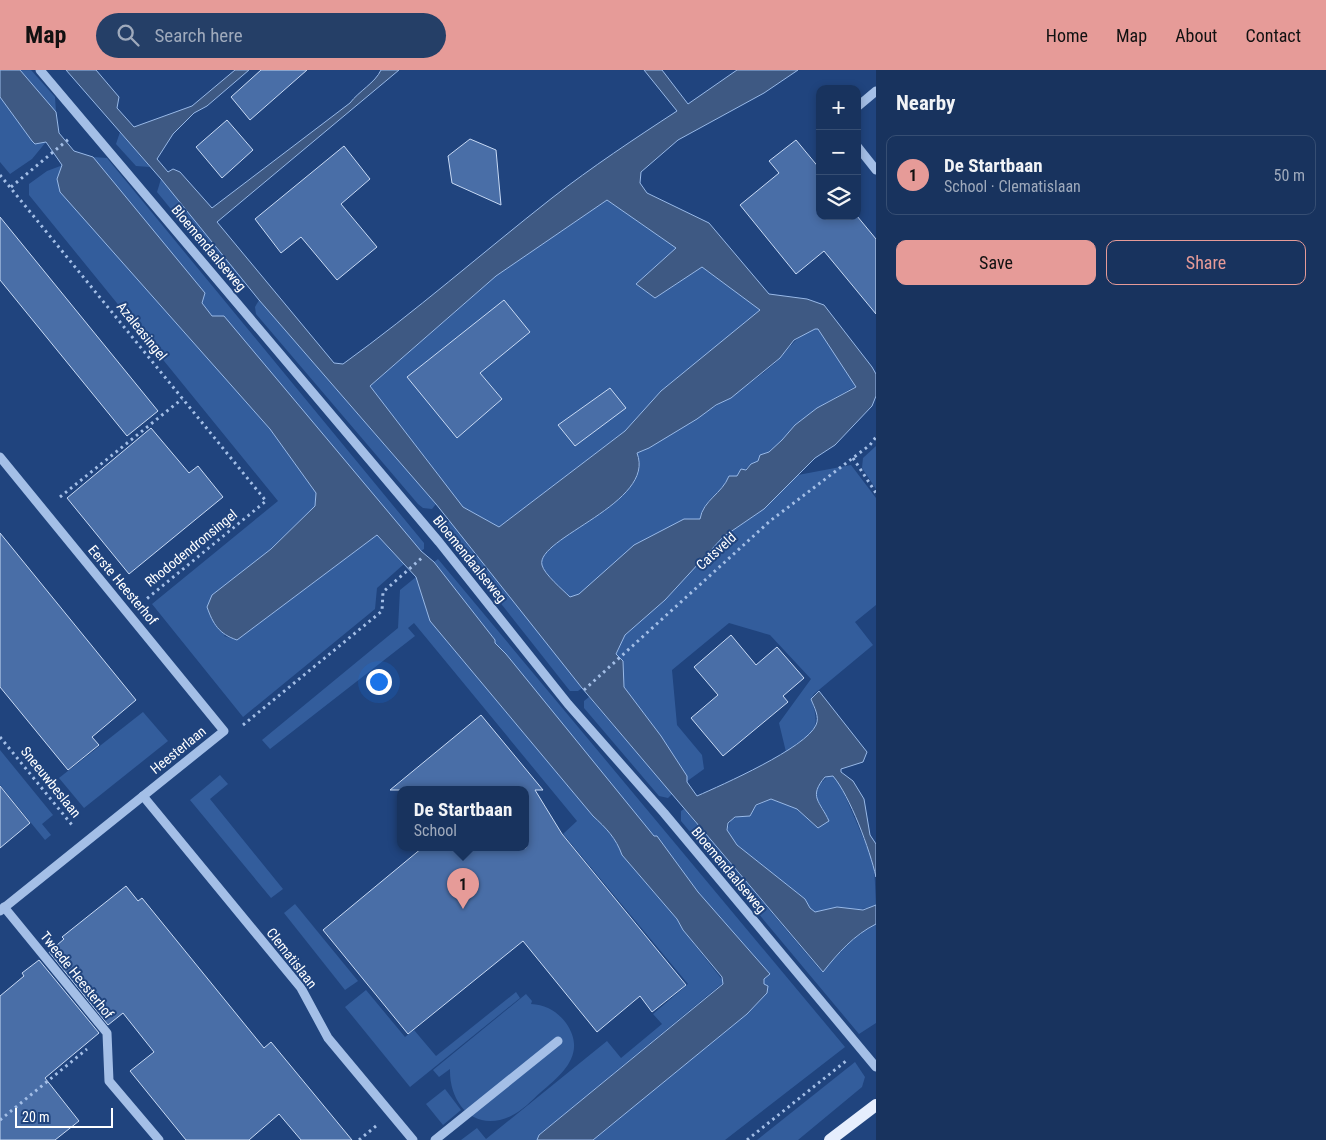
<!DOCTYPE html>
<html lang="en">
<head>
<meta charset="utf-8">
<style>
	body { margin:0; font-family:"Roboto Condensed",sans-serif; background:#253f67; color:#f1f3f6 }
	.controls { position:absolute; right:15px; top:15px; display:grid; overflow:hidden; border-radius:10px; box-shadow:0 2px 8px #0003 }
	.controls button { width:45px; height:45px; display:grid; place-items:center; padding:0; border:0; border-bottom:1px solid #364e73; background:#18335e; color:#f1f3f6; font:25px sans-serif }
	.scale { position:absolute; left:15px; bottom:12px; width:98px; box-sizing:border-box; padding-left:5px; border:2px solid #fff; border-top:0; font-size:14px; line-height:18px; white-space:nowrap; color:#fff; -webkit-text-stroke:4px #20447e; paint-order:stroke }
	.you { position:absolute; left:378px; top:611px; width:18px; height:18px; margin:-12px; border:4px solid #fff; border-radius:50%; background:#1a73e8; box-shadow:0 0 0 8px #1a73e833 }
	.badge { display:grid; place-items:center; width:32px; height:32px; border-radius:50%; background:#e69b98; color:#111; font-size:16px; font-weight:700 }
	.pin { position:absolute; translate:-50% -41px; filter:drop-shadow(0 1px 2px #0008) }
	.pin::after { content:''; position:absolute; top:26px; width:18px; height:15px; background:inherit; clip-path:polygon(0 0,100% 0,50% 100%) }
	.popup { position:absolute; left:397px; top:716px; width:132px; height:65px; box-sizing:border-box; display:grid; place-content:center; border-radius:10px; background:#18335e; filter:drop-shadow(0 1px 4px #0005); font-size:16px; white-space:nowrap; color:#9faabc }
	.popup b { font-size:19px; color:#f1f3f6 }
	.popup::after { content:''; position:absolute; left:50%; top:100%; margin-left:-10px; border:10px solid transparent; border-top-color:#18335e }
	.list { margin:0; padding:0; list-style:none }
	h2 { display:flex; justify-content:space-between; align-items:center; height:65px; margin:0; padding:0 20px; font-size:21px }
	h2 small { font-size:16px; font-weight:400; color:#9faabc }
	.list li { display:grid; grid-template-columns:32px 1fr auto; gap:15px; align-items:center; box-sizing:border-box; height:80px; margin:0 10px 10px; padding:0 10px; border:1px solid #364e73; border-radius:10px }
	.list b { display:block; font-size:19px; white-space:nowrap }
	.list p { margin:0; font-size:16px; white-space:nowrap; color:#9faabc }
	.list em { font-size:16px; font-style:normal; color:#9faabc }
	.actions { display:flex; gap:10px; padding:15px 20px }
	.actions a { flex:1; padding:11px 0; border:1px solid #e69b98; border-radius:10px; text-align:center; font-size:18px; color:#e69b98 }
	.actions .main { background:#e69b98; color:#111 }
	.icon { flex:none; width:28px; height:28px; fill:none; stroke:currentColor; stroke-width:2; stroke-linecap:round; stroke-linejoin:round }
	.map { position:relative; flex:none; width:876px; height:1070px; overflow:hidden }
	header { display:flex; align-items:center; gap:30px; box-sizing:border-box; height:70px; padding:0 25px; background:#e69b98; color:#111 }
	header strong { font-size:24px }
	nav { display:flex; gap:28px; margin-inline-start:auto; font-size:18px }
	.search { width:350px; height:45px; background:#253f67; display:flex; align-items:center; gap:12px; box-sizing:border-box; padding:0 18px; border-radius:28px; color:#9faabc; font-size:19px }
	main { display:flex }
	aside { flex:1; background:#18335e }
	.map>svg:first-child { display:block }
</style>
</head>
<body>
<header>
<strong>Map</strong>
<div class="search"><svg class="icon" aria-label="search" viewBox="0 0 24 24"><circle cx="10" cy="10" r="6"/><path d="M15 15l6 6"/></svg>Search here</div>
<nav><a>Home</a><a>Map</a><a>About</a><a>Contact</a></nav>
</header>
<main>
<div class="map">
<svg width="876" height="1070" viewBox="0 0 876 1070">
	<rect width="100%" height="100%" fill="#20447e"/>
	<g fill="#335d9c">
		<polygon points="20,0 31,0 55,27 56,42"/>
		<polygon points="0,27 32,71 35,74 46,72 32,89 10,104 0,92"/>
		<polygon points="120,62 150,97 136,96 116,74"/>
		<polygon points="93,87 107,88 424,473 424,479 421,481 212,246 202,233 204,223"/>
		<polygon points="63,95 60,101 270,359 316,423 315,436 271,479 224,566 237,570 377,465 404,494 377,518 375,539 243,647 152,534 278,431 29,125 29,114 47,101"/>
		<polygon points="161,109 246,213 235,215 229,210 157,122"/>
		<polygon points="607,130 676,178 636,214 655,228 702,197 761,240 661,321 625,361 499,457 463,437 370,316 496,206"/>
		<polygon points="259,230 436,434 432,439 423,438 418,434 256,244 255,237"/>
		<path d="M815,259h3l38,57 -39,22 -22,17 -13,15 -13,12 -9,3 -2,6 -7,3 -14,12 -8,1c-7,16 -27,23 -29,42l-126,78h-4c-7,-7 -25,-23 -28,-32 -7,-27 117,-64 95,-112 47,-29 96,-53 138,-90 13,-12 21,-29 40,-34z"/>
		<polygon points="876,376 876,419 862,398 863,388"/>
		<path d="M851,395l25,33v107l-21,17 18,23 -59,49 -3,5c12,34 0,33 -25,53l-7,-29 32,-44 -41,-44 -41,-12 -57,47 5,55 25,30 2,14 -18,13 1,-6 -26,-40 -37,-49 -2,-23 -6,-10 9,-19 40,-35 58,-63 41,-28 34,-34z"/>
		<polygon points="449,449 582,618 578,621 570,621 443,460 444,454"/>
		<polygon points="438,489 845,977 725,1070 593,1070 747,944 767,923 764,914 764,897 698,822 657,766 654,766 495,573 495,570 434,492"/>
		<path d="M416,507l14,44 163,195c13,12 23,22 29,39l55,64 6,11 41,52 -185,153 -2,5h-76l16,-12 9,11 121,-98 14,17 41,-34 -9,-10 35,-30 -125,-150 14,-13 -163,-198 -6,5 7,8 -145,113 -8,-9 136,-112 2,-38z"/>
		<polygon points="589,627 672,724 668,728 659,726 584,638 584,631"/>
		<polygon points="143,642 168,671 84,738 59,708"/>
		<polygon points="0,680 53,745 42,754 51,765 45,770 0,715"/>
		<polygon points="220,705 228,714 210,729 283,819 271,828 190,730"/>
		<path d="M828,706h5l7,8 34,79 2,42c-19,9 -39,0 -61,7l-5,-4 -5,-9 -68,-54 -10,-15 4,-10 10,-5 9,1 6,-10 15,-7 26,10 21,19 6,-18 -8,-11v-11z"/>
		<path d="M684,739l138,163c17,-18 31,-36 54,-48v99l-17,11 -178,-213v-10z"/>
		<polygon points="295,834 358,911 345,920 284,843"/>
		<polygon points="366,920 405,967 414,960 436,986 516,922 520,928 410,1017 345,937"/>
		<path d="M526,924l6,7 -1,3c15,1 26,7 35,19 21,30 -3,51 -25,69 -9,8 -19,19 -30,24 -36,17 -62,-12 -61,-47l-11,8 -6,-7z"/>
		<polygon points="855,992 865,1007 862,1017 798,1070 757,1070"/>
		<polygon points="445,1019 461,1040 443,1055 426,1034"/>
	</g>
	<g fill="#3e5983" stroke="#98b9e8" fill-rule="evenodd">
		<path d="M0,0h20l36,42 3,21 15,18 19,6 112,136 -3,10 10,13h12l197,235 13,11 61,78v3l11,11 148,182h3l41,56 72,82 -6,5v5l4,2 -1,7 -20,21 -154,126h-56l2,-5 184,-151 -1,-7 -39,-47 -6,-11 -55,-64c-6,-17 -16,-27 -29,-39l-163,-195 -14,-44 -39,-42 -140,105c-18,-6 -24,-16 -30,-33l5,-12 59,-46 44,-43 1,-13 -46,-64 -210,-237 -3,-13 5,-14 -16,-23 -11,2 -3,-3 -32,-44z"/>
		<path d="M66,0h30l23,27 -2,11 17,19 58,-21 43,-36h14l-42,36 -13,7 -21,21 -16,25 11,13 5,-3 7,3 32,36 138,-105c9,-12 25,-20 31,-33h18l-182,152 117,141 9,1c72,-52 139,-111 209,-166 40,-31 82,-59 125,-87l-33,-41h18l26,34 49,-34h61l-34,23 -86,47 -37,32 -1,11 7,10 62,30 60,71 38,5 17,6 48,62 4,7v22l-4,10 -37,39 -20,13 -51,51 -41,28 -58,63 -40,35 -9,19 7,7 1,26 37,49 26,40v6l10,14c25,-11 109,-48 119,-71 4,-8 -2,-18 -5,-26l8,-8 48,61 -4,10 -22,7v3l12,9 11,18 6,36 6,9v33c-6,-27 -26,-81 -43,-101l-8,1c-17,20 -5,24 4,44l-11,7 -21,-19 -26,-10 -15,6 -6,11 -15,1 -7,6 -1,7 10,15 68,54 5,9 5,4 22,-5 26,3 13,-5v19c-22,11 -38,29 -53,48l-241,-284 -146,-184 -177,-204 -98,-121zM607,130l69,48 -40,36 19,14 47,-31 58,43 -99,81 -36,40 -126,96 -36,-20 -93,-121 126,-110zM815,259h3l38,58 -39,21 -22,17 -13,15 -13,12 -9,3 -2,6 -7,3 -5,6 -5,-1 -4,7h-8c-7,18 -26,24 -29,43h-16l-50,26 -55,49 -9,3c-7,-7 -26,-23 -28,-32 -7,-27 115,-62 95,-112l12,-5 48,-29 19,-14 15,-7 49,-40 14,-18z"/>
	</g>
	<g fill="#496ea7" stroke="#c8daf5">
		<polygon points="261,0 307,0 250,50 231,27"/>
		<polygon points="227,50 253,80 222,108 196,77"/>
		<polygon points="470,69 496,80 501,135 452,113 448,86"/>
		<polygon points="796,70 820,99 820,146 857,146 876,169 876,244 824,181 796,204 740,135 779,103 769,91"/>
		<polygon points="344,76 370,109 341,134 377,177 337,210 301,167 281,183 255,149"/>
		<polygon points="0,147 158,341 127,366 0,210"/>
		<polygon points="504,230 530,262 480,303 502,329 457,368 407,307"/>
		<polygon points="610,318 626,338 575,376 558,355"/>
		<polygon points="151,358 189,403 198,396 223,427 129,504 67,428"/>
		<polygon points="0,463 136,630 92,667 99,675 68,700 0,617"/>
		<polygon points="731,565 756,595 777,577 804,608 783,626 788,632 723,686 691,648 718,625 694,597"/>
		<polygon points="481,645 543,720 535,720 562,764 686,915 652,942 640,926 597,962 523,871 408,964 323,860 422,778 526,778 526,720 390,720"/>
		<polygon points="0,716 30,753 0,778"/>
		<polygon points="126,816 138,831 142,828 264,978 271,972 352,1070 301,1070 279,1044 249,1070 186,1070 130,1001 154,982 123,943 108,955 49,882 64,869 62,867"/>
		<polygon points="39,890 99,963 45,1008 79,1051 55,1070 0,1070 0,926 24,906 22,903"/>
	</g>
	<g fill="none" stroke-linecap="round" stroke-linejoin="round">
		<g stroke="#a4bfe7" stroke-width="3" stroke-dasharray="2.5 4" stroke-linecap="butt">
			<polyline points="0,105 266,431 144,531"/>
			<polyline points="11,117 70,68"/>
			<polyline points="853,388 876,423"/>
			<polyline points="60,427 182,329"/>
			<polyline points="584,620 770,451 870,375 876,367"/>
			<polyline points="243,655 382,541 383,522 424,486"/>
			<polyline points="0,667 72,755"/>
			<polyline points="0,1050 87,979"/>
			<polyline points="359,1070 376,1056"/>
			<polyline points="747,1070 846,991"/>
		</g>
		<g stroke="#a4bfe7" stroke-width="9">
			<polyline points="40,0 439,472 568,634 664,743 876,997"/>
			<polyline points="857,37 876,21"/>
			<polyline points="857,76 876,100"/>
			<polyline points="0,387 224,661 0,841"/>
			<polyline points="143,726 301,918 328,968 413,1070"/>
			<polyline points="4,837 107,963 109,1011 159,1070"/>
			<polyline points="435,1070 558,971"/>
		</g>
		<polyline stroke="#e6eefd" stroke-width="12" points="830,1070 876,1035"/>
	</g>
	<g text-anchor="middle" stroke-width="4" stroke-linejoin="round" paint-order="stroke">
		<g font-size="14" fill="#fff" stroke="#20447e">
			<text transform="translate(209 178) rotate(50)" y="5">Bloemendaalseweg</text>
			<text transform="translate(142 261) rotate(51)" y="5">Azaleasingel</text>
			<text transform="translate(191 478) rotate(-39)" y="5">Rhododendronsingel</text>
			<text transform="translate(716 481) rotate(-42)" y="5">Catsveld</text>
			<text transform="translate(470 489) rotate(51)" y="5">Bloemendaalseweg</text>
			<text transform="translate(123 515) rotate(50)" y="5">Eerste Heesterhof</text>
			<text transform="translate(178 680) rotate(-39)" y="5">Heesterlaan</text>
			<text transform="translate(51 712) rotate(51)" y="5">Sneeuwbeslaan</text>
			<text transform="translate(729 800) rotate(50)" y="5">Bloemendaalseweg</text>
			<text transform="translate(292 888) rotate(52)" y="5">Clematislaan</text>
			<text transform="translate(77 905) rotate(51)" y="5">Tweede Heesterhof</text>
		</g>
	</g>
</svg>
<div class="controls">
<button>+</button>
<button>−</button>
<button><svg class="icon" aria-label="layers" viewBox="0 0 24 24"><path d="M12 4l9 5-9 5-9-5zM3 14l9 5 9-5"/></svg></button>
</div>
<div class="scale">20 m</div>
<div class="you"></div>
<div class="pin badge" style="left:463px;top:839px">1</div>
<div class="popup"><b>De Startbaan</b>School</div>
</div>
<aside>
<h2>Nearby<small></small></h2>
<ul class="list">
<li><span class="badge">1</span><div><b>De Startbaan</b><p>School · Clematislaan</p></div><em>50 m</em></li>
</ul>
<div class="actions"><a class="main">Save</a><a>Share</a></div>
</aside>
</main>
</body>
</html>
